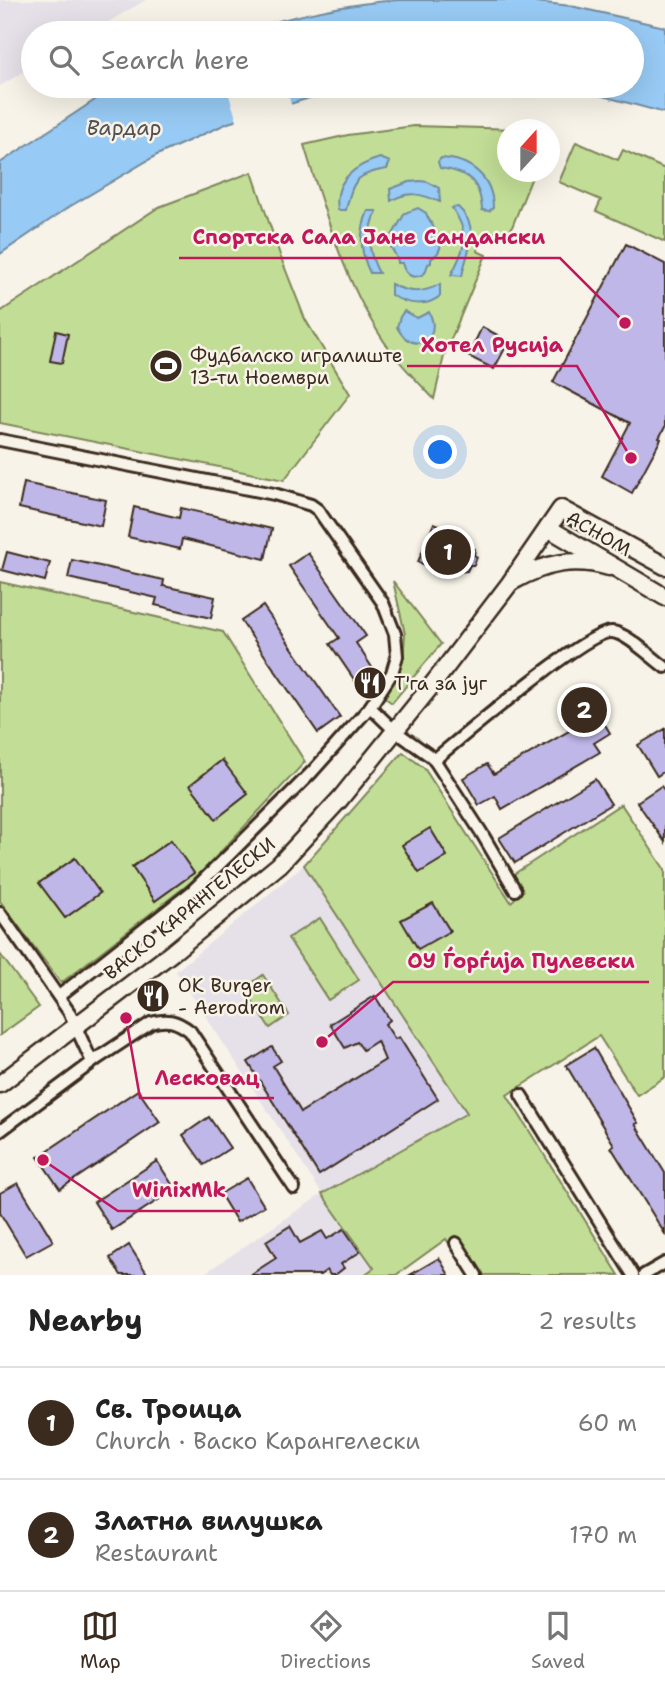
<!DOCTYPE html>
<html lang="en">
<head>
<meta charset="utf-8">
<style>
	body { margin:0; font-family:"Shantell Sans",sans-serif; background:#f2f2f2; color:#222 }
	.compass { position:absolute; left:497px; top:119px; width:63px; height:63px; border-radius:50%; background:#fff; box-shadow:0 7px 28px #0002; rotate:21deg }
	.you { position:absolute; left:441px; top:453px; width:24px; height:24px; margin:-18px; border:5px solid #fff; border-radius:50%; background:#1a73e8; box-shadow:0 0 0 10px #1a73e833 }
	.badge { display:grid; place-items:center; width:46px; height:46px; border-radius:50%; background:#3b2a1e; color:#fff; font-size:23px; font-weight:700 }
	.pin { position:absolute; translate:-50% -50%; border:4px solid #fff; box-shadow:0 2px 7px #0006 }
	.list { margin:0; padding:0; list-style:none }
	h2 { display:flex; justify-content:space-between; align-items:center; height:91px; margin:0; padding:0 28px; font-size:30px }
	h2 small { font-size:23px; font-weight:400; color:#767676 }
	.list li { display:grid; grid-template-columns:46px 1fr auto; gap:21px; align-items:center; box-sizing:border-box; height:112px; padding:0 28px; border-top:2px solid #e0e0e0 }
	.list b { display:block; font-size:26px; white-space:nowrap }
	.list p { margin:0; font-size:23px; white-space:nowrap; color:#767676 }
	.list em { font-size:23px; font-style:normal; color:#767676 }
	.icon { flex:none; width:38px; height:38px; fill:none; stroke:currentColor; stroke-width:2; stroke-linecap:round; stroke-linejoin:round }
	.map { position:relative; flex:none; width:665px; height:1275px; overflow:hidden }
	.search { position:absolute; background:#fff; box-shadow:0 7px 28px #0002; left:21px; right:21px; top:21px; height:77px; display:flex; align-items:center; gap:18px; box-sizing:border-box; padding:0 24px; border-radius:38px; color:#767676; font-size:26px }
	.sheet { height:315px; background:#fff }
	nav { display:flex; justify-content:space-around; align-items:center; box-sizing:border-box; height:98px; border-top:2px solid #e0e0e0; background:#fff; font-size:19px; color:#767676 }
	nav a { display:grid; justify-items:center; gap:4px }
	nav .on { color:#3b2a1e }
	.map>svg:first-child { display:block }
</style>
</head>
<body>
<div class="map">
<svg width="665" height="1275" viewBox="0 0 665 1275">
	<rect width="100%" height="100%" fill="#f7f3e8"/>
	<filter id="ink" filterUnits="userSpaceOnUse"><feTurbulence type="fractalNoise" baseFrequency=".0143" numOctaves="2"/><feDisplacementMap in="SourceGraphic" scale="14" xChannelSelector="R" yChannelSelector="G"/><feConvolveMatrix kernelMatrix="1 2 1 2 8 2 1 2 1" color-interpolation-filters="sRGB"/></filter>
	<g filter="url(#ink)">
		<g fill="#e6e1e8">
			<polygon points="0,0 146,0 89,33 33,33 33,66 0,86"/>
			<polygon points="304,865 467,1113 323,1194 374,1268 364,1275 206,1275 205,1273 322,1194 176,971"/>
		</g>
		<g fill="#c2de96" stroke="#7e845a" stroke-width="2">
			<path d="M414,126l103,3 -9,1v42h26l-26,65 -21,-7 -10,21 9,4 -42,101 -10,43c-15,-16 -31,-32 -44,-49 -44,-62 -64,-134 -86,-205l44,-10z"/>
			<polygon points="576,142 618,160 623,150 665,169 665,242 596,211 601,200 559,182"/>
			<polygon points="252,172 281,258 305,319 350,394 284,480 0,423 0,312 159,207"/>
			<polygon points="393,581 441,644 392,703 384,697 403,662 405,634"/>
			<polygon points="0,582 223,632 305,762 195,879 61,983 0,901"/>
			<polygon points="403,752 424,768 511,902 523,891 514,874 621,804 665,870 665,1077 637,1095 599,1036 507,1095 619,1275 470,1275 446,1239 396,1275 364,1275 374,1268 322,1194 467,1113 304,865"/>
			<polygon points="320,918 359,980 328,1000 288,938"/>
			<polygon points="0,954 39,1007 0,1035"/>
			<polygon points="263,975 289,1015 270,1028 244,989"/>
		</g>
		<g fill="#97caf4" stroke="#728a9e" stroke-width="2">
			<path d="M398,0h121l52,6 94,21v86l-88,-24 -26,-3h81v-53h-399c54,-15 108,-29 165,-33z"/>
			<polygon points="116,86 374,86 316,96 228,123 157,155 69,207 0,254 0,163"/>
			<path d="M380,158l10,4 -3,7c-32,5 -34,12 -41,41h-8c-5,-29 17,-45 42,-52z"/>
			<path d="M441,158c29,1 52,19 52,50l-4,3 -7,-1c-2,-30 -15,-38 -42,-42l-2,-6z"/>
			<path d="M420,181l8,1 11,6 1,14c-18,-8 -32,-12 -49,-1l-1,-12 19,-7z"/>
			<path d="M458,207c24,22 9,43 4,69l-11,-1c14,-26 20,-40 1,-67z"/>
			<path d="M418,208l8,5c5,15 27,32 5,46v4l-3,1 -3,9c-12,8 -20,2 -23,-10h-4c0,-8 -8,-13 -9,-22l16,-28z"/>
			<path d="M368,211h9c-10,23 -10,40 2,62h-9c-10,-20 -11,-41 -2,-62z"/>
			<path d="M391,284c17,9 32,10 49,0v12c-14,12 -34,8 -49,-1z"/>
			<path d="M404,311l13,7 12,-6c15,29 -18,44 -32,15l3,-10z"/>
		</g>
		<polygon fill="#f7f3e8" points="226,86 285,86 292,107 238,124"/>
		<g fill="#c0b7e9" stroke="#3b2a1e" stroke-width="2">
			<polygon points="626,244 665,264 665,427 659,438 661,439 632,493 602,476 630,423 553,382"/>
			<polygon points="482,327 509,341 494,369 468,356"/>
			<polygon points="56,331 68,334 62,363 50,361"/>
			<polygon points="24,483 106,500 101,526 19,508"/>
			<polygon points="134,507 179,518 181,508 272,529 265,559 182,539 180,549 128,537"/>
			<polygon points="434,523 467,536 464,544 475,549 474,555 477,557 474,565 470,565 467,571 454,572 452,576 418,562"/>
			<polygon points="7,552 50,563 45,581 2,570"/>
			<polygon points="308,553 366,636 356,643 379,678 373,688 364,694 330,644 339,638 289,566"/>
			<polygon points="72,560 164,580 163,586 215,597 211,618 155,605 157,598 68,578"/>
			<polygon points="263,606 340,717 318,733 241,621"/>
			<polygon points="592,703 610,733 594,743 600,752 502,809 495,796 479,805 463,778 487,764 494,774 581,724 575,713"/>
			<polygon points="665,729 665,771 657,776 638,745"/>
			<polygon points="222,760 248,794 216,819 190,785"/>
			<polygon points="595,779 611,804 515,863 499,838"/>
			<polygon points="661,786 665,791 665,842 637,802"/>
			<polygon points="430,828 447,856 419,873 402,845"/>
			<polygon points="171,840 194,873 155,901 132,867"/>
			<polygon points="75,858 100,893 65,918 39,883"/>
			<polygon points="433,903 450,931 418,949 401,920"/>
			<polygon points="375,996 390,1020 385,1024 395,1039 399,1037 438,1099 319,1175 248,1062 272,1047 281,1061 273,1066 301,1112 385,1060 377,1041 363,1050 357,1042 345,1048 330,1024"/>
			<polygon points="594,1048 638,1123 635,1124 665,1173 665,1234 611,1147 614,1145 566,1065"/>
			<polygon points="138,1090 160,1122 60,1189 38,1157"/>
			<polygon points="209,1117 230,1148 204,1165 183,1135"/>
			<polygon points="157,1161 175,1189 112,1230 94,1202"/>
			<polygon points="247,1178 264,1206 237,1222 220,1194"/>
			<polygon points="18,1183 53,1241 26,1256 0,1213 0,1193"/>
			<polygon points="290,1226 300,1243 322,1231 327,1239 344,1229 360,1252 341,1264 344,1268 335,1275 330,1275 327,1270 320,1275 250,1275 276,1258 266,1241"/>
			<polygon points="129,1245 148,1275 121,1275 110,1258"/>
			<polygon points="439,1258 449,1275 410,1275"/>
		</g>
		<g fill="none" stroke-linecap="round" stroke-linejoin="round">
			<defs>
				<g id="street">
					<polyline points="0,440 274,494 311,505 318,510 383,603 395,634 397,656 392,673 370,707 312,772 230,854 190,893 59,996"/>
					<polyline points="370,707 395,731 433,758 481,832 515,890"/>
					<path d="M434,760c26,-21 154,-131 178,-128 15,1 40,26 53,35"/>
					<polyline points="0,913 69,1012 92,1062"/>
					<polyline points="521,1095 633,1275"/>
					<path d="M0,1131l98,-73 53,-35c16,-5 26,-2 39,8l104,157"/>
					<polyline points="456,1243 476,1275"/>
					<polyline points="644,1275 665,1263"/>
				</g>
				<g id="secondary">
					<polyline points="548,528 665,597"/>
					<path d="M513,581c32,-18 61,-24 96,-14"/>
					<polyline points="0,1084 173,952 279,865 340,799 436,680 510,583 561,509 665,566"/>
				</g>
			</defs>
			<use href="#street" stroke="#3b2a1e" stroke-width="16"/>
			<use href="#secondary" stroke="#3b2a1e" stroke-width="21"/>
			<use href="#street" stroke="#f7f3e8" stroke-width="10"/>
			<use href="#secondary" stroke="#f7f3e8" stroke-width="16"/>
		</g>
	</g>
	<defs>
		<symbol id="stadium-disc" viewBox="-11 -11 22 22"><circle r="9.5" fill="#3b2a1e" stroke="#f7f3e8"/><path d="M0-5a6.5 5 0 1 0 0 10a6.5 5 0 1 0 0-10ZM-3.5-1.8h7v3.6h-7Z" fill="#fff"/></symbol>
		<symbol id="restaurant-disc" viewBox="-11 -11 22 22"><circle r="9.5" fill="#3b2a1e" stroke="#f7f3e8"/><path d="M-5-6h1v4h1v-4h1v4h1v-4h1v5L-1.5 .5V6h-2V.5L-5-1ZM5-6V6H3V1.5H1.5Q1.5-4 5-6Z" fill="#fff"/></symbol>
	</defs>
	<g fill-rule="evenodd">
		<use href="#stadium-disc" x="147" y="347" width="38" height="38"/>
		<use href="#restaurant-disc" x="351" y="664" width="38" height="38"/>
		<use href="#restaurant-disc" x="134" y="977" width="38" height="38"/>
	</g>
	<g text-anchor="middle" stroke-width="5" stroke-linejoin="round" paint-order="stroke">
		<g font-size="19" fill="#3b2a1e" stroke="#f7f3e8" text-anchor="start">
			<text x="190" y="362">Фудбалско игралиште<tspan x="190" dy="22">13-ти Ноември</tspan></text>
			<text x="394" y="690">Т'га за југ</text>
			<text x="178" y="992">OK Burger<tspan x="178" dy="22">- Aerodrom</tspan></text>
		</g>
		<g font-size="19" fill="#3b2a1e" stroke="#f7f3e8">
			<text transform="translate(599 533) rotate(30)" y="7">АСНОМ</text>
			<text transform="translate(189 908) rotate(-39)" y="7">ВАСКО КАРАНГЕЛЕСКИ</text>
		</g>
		<g font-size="21" font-style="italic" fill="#525254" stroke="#f7f3e8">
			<text x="124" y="135">Вардар</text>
		</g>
	</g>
	<path fill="none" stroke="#c2185b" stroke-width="2.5" d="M625 323L560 258H179M631 458L577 366H407M322 1042L393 982H649M126 1018L140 1098H274M43 1160L118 1211H240"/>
	<g fill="#c2185b" stroke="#f7f3e8" stroke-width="2.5">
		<circle cx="625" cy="323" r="7"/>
		<circle cx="631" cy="458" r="7"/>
		<circle cx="322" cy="1042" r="7"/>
		<circle cx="126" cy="1018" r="7"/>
		<circle cx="43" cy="1160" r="7"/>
	</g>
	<g font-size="21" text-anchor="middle" font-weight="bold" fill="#c2185b" stroke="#f7f3e8" stroke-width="5" stroke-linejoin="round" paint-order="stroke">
		<text x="369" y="244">Спортска Сала Јане Сандански</text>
		<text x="492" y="352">Хотел Русија</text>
		<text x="521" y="968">ОУ Ѓорѓија Пулевски</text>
		<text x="207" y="1085">Лесковац</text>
		<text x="179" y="1197">WinixMk</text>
	</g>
</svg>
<svg class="compass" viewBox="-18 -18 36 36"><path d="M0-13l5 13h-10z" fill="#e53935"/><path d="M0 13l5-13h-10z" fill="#767676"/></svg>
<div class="you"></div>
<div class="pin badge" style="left:448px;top:552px">1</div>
<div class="pin badge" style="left:584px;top:710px">2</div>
<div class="search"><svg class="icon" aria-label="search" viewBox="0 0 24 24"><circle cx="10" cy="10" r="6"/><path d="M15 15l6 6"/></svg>Search here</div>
</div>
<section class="sheet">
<h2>Nearby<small>2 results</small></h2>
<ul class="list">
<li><span class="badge">1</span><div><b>Св. Троица</b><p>Church · Васко Карангелески</p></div><em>60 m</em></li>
<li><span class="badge">2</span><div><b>Златна вилушка</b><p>Restaurant</p></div><em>170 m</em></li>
</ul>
</section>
<nav>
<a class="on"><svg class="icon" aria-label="map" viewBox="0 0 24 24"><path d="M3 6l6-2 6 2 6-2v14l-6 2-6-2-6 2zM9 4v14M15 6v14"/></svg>Map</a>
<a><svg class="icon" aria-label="directions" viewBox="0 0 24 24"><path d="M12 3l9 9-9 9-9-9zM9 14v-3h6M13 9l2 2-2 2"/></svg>Directions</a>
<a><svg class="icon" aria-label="saved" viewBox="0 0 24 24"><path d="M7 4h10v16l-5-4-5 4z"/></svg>Saved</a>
</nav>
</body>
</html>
